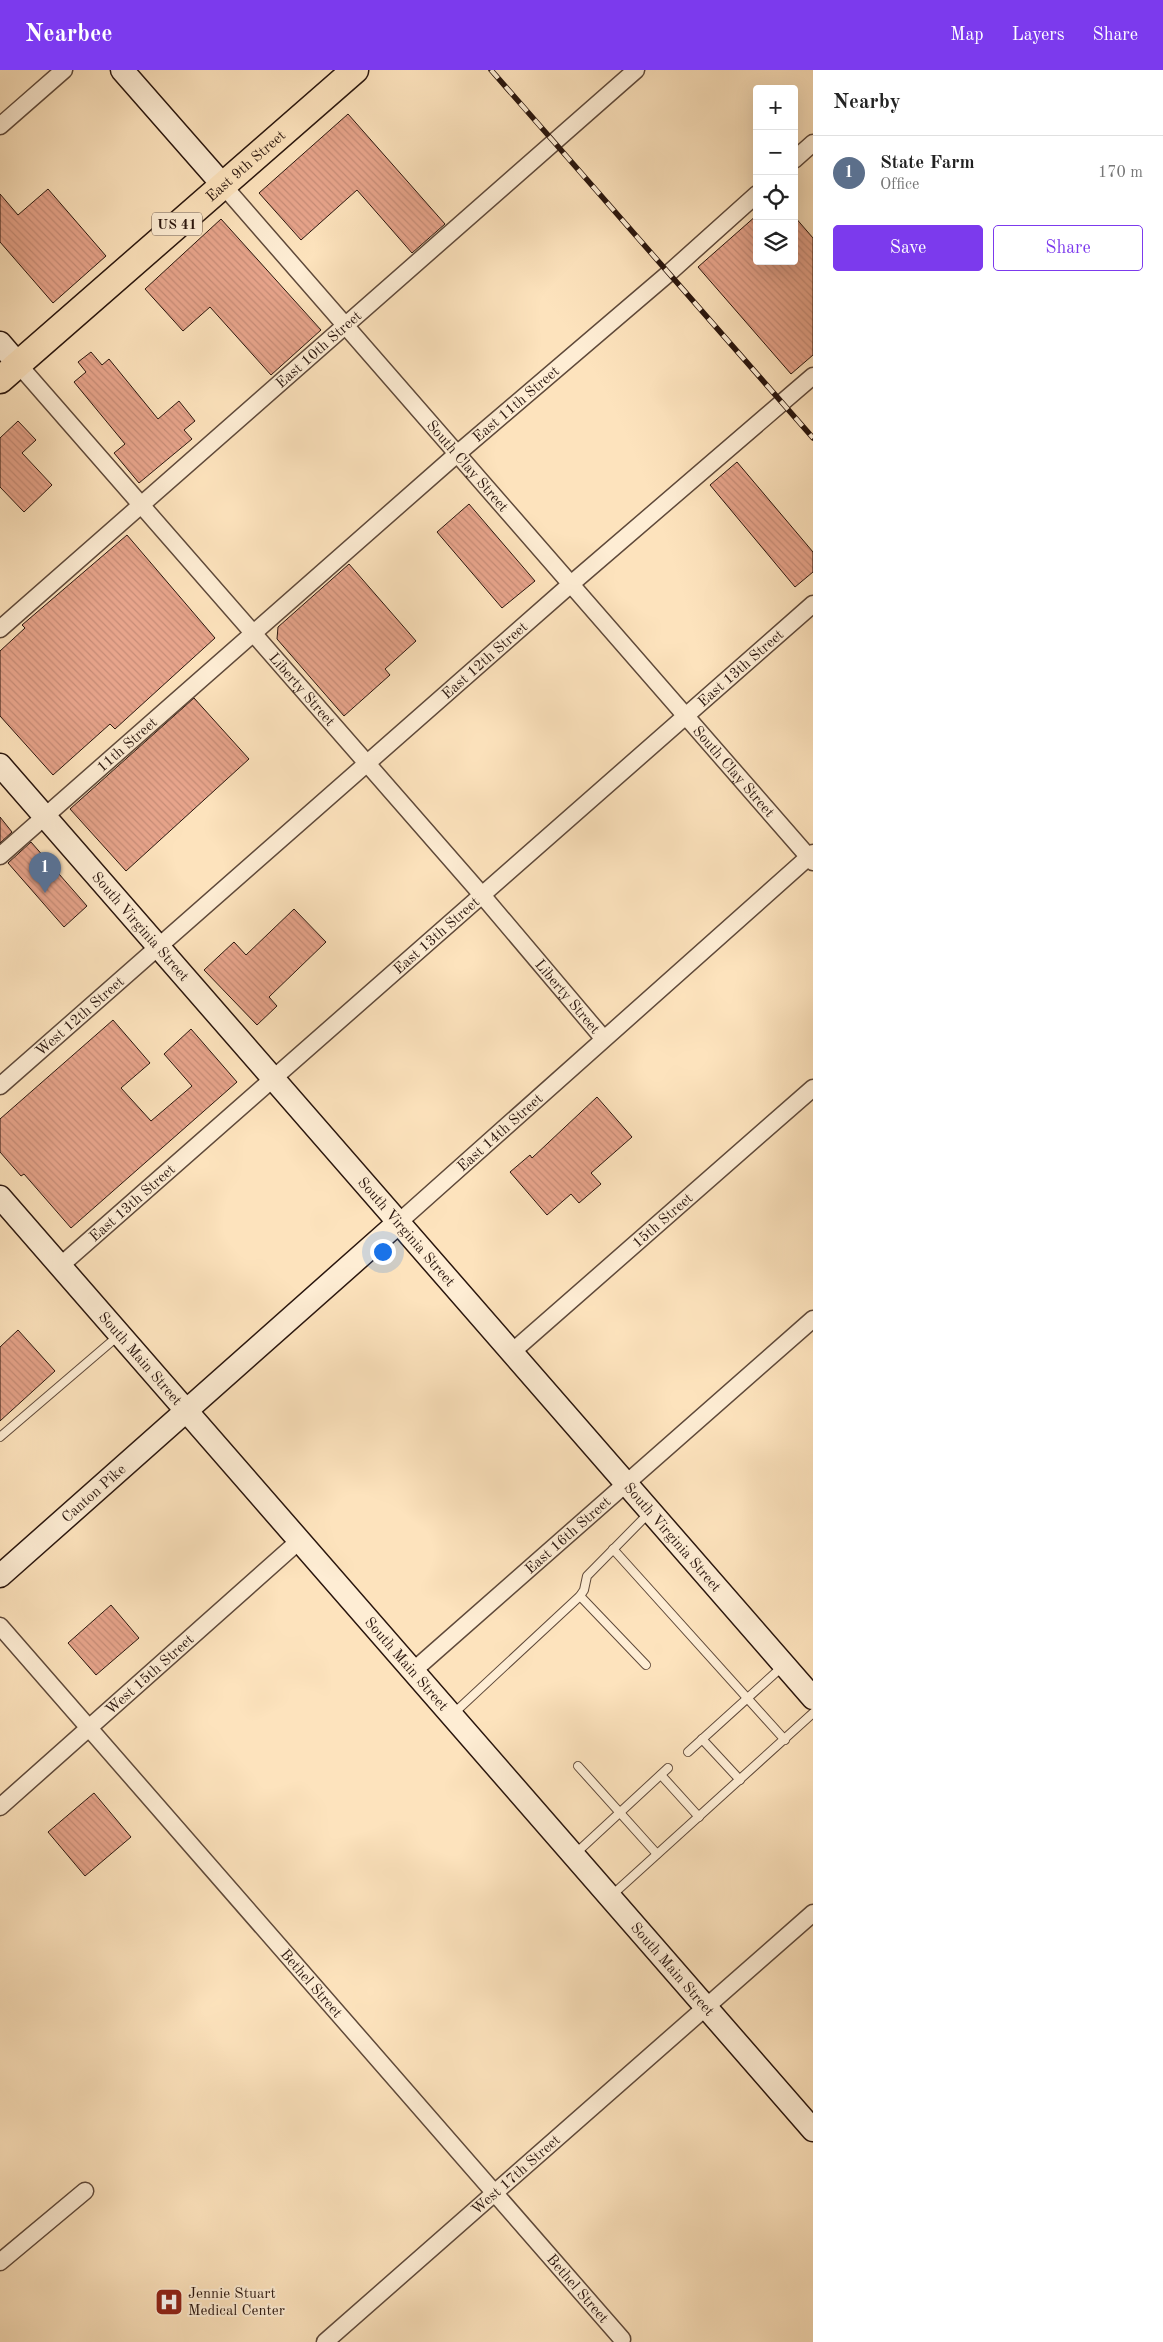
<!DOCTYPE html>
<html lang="en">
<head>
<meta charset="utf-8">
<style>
	body { margin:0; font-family:"Old Standard TT",serif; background:#f2f2f2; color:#222 }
	.controls { position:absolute; right:15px; top:15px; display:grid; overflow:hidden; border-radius:5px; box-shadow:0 5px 20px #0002 }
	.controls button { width:45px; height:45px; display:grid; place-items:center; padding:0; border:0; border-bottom:1px solid #e0e0e0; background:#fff; color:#222; font:25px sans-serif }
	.you { position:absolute; left:382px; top:1181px; width:18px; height:18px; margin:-12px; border:4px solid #fff; border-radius:50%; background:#1a73e8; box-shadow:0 0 0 8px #1a73e833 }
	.badge { display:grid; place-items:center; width:32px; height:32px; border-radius:50%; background:#7c3aed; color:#fff; font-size:16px; font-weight:700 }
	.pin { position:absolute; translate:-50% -41px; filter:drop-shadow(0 1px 2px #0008) }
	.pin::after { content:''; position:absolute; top:26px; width:18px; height:15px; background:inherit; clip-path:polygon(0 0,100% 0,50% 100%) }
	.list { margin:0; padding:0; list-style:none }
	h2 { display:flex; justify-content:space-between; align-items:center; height:65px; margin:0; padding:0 20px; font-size:21px }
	h2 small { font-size:16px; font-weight:400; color:#767676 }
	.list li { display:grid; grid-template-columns:32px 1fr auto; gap:15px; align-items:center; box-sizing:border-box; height:75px; padding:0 20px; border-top:1px solid #e0e0e0 }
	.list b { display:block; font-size:19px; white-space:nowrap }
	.list p { margin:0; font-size:16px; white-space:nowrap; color:#767676 }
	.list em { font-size:16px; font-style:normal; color:#767676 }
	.actions { display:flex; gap:10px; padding:15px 20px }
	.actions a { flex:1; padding:11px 0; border:1px solid #7c3aed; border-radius:5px; text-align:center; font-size:18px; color:#7c3aed }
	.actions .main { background:#7c3aed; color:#fff }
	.icon { flex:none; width:28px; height:28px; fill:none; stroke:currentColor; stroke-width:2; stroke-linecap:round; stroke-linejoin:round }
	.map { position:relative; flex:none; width:813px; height:2272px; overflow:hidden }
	header { display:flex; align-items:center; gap:30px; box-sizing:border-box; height:70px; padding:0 25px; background:#7c3aed; color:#fff }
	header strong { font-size:24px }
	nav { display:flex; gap:28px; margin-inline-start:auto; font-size:18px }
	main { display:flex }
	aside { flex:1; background:#fff }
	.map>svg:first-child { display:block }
</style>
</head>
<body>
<header>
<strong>Nearbee</strong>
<nav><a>Map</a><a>Layers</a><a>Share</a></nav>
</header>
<main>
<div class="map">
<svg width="813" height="2272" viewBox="0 0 813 2272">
	<defs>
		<pattern id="building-back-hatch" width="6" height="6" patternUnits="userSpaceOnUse" patternTransform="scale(1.25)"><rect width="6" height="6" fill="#e7a48b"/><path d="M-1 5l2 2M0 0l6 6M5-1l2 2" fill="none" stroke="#c68c77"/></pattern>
	</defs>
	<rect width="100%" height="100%" fill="#fde3bd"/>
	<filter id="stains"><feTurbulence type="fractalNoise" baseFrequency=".004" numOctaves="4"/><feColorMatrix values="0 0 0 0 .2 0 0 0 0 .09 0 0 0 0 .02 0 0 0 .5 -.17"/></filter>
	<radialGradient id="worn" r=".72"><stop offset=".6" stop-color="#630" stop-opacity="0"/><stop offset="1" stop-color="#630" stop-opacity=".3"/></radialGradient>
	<g fill="url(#building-back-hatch)" stroke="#2a160e">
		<polygon points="348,44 445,154 412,183 357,120 301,170 259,123"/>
		<polygon points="48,119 106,186 53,233 0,172 0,124 18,145"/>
		<polygon points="757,145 757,191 794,191 794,146 813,168 813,285 791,304 698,197"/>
		<polygon points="221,149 321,260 271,305 210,237 183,261 145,219"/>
		<polygon points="91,282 102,295 109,289 158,349 179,331 195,351 184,360 192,369 139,413 114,383 125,374 74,312 86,302 78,292"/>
		<polygon points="18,351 36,370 22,383 52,415 24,442 0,417 0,368"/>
		<polygon points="737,392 813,482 813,502 795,517 710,415"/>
		<polygon points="469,434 535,511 502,538 437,462"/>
		<polygon points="127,465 215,568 115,659 110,654 53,705 0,646 0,581 25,558 22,555"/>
		<polygon points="349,494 416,571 385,599 390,605 344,646 277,569 278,557"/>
		<polygon points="194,628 249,689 126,801 70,739"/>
		<polygon points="0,747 12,762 0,773"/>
		<polygon points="31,772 87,836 64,857 8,793"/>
		<polygon points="294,839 326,872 269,927 277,936 257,955 204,900 234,872 246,885"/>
		<polygon points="113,950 150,993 121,1018 151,1051 192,1016 164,984 191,959 237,1012 71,1158 24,1104 21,1106 0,1082 0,1049"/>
		<polygon points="597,1027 632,1067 591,1103 601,1114 579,1133 571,1124 547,1145 510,1102 530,1085 532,1088"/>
		<polygon points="18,1260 55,1301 0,1351 0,1277"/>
		<polygon points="111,1535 139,1568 96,1605 68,1573"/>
		<polygon points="94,1723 131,1767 85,1806 48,1762"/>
	</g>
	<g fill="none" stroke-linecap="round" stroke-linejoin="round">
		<defs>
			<g id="lane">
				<polyline points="0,1367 118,1266"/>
				<polyline points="613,1479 785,1670"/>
				<polyline points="580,1526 646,1595"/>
				<polyline points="453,1644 580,1526 584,1520 587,1506 649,1443"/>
				<polyline points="702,1669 740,1710"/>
				<polyline points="688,1682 783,1596"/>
				<polyline points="578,1696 657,1784"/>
				<polyline points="661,1705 699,1747"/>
				<polyline points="575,1784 668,1698"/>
				<polyline points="611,1826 813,1643"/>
			</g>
			<g id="street">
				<polyline points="0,56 64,0"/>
				<polyline points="794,90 813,73"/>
				<path id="s1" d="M222,114l591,678"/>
				<path id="s2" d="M18,294l464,531 121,143"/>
				<path id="s3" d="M0,559l636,-559"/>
				<path id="s4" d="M0,786l457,-402 212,-181 88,-79"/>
				<path id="s5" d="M0,1016l571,-502 242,-208"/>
				<path id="s6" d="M399,1152l414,-369"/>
				<path id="s7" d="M60,1196l753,-662"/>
				<path id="s8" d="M512,1282l301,-264"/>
				<path id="s9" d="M0,1556l622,713"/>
				<path id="s10" d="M413,1601l400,-352"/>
				<path id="s11" d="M0,1737l299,-266"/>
				<polyline points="0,2192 85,2121"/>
				<path id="s12" d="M325,2272l488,-429"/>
			</g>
			<g id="secondary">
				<polyline points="122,0 222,114"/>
				<polyline points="0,273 18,294"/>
				<path id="s13" d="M0,695l813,933"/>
				<path id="s14" d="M0,1127l813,933"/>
				<path id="s15" d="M0,1506l399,-354"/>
			</g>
			<g id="primary">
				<path id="s16" d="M0,310l355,-310"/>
			</g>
		</defs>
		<use href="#lane" stroke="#5f493a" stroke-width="10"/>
		<use href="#street" stroke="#5f493a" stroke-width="19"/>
		<use href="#secondary" stroke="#2a160e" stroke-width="25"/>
		<use href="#primary" stroke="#2a160e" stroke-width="29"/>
		<use href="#lane" stroke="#feedd4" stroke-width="8"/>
		<use href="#street" stroke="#feedd4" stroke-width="16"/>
		<use href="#secondary" stroke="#feedd4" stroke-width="22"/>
		<use href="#primary" stroke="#fde3bd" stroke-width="26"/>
		<defs>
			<polyline id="rail" points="491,0 813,368"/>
		</defs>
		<use href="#rail" stroke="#2a160e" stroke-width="5.5"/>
		<use href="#rail" stroke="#feedd4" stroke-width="4" stroke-dasharray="11" stroke-linecap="butt"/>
	</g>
	<defs>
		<symbol id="hospital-square" viewBox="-11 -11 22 22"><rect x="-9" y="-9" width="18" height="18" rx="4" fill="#8f2418" stroke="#feedd4"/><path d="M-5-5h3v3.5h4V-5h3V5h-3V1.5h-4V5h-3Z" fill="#fff"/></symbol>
	</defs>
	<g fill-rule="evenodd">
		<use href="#hospital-square" x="153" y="2216" width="32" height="32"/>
	</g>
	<g text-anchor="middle" stroke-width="4" stroke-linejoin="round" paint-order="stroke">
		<rect fill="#feedd4" stroke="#6a5649" stroke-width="1" x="152" y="142.5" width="50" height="23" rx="4"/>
		<g font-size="14" font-weight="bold" fill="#2a160e">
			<text x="177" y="159">US 41</text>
		</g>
		<g font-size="15" fill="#2a160e" stroke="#feedd4">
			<text dy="5" stroke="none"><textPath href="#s16" startOffset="326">East 9th Street</textPath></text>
			<text dy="5" stroke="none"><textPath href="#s3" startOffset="424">East 10th Street</textPath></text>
			<text dy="5" stroke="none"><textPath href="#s4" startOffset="686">East 11th Street</textPath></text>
			<text dy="5" stroke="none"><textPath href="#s1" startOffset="374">South Clay Street</textPath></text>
			<text dy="5" stroke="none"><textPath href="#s5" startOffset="645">East 12th Street</textPath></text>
			<text dy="5" stroke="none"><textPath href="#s7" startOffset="906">East 13th Street</textPath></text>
			<text dy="5" stroke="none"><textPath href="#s2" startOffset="432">Liberty Street</textPath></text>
			<text dy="5" stroke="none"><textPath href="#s4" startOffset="169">11th Street</textPath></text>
			<text dy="5" stroke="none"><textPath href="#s1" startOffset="779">South Clay Street</textPath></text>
			<text dy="5" stroke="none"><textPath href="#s13" startOffset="214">South Virginia Street</textPath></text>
			<text dy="5" stroke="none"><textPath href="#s7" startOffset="501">East 13th Street</textPath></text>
			<text dy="5" stroke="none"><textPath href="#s2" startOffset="838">Liberty Street</textPath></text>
			<text dy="5" stroke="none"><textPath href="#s5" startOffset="106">West 12th Street</textPath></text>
			<text dy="5" stroke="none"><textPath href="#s6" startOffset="135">East 14th Street</textPath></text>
			<text dy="5" stroke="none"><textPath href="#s7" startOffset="96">East 13th Street</textPath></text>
			<text dy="5" stroke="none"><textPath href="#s8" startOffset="200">15th Street</textPath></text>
			<text dy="5" stroke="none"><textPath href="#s13" startOffset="619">South Virginia Street</textPath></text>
			<text dy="5" stroke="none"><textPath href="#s14" startOffset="214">South Main Street</textPath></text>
			<text dy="5" stroke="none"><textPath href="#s15" startOffset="125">Canton Pike</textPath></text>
			<text dy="5" stroke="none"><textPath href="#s10" startOffset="206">East 16th Street</textPath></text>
			<text dy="5" stroke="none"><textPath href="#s13" startOffset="1024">South Virginia Street</textPath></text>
			<text dy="5" stroke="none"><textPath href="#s14" startOffset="619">South Main Street</textPath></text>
			<text dy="5" stroke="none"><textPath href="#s11" startOffset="200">West 15th Street</textPath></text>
			<text dy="5" stroke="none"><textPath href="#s14" startOffset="1024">South Main Street</textPath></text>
			<text dy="5" stroke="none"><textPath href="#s9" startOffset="474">Bethel Street</textPath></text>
			<text dy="5" stroke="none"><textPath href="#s12" startOffset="254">West 17th Street</textPath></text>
			<text dy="5" stroke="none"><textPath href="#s9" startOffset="879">Bethel Street</textPath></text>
		</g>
		<g font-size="15" fill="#2a160e" stroke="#feedd4" text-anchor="start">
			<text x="188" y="2228">Jennie Stuart<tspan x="188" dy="17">Medical Center</tspan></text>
		</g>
	</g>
	<rect width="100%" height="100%" filter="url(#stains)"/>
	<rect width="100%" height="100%" fill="url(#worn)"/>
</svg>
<div class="controls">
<button>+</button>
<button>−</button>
<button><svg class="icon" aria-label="locate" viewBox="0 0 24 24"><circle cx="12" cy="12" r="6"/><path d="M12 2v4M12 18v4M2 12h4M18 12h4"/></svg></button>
<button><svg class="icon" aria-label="layers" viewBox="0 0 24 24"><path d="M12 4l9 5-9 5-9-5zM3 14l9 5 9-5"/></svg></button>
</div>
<div class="you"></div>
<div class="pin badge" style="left:45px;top:823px;background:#5c6f8a">1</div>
</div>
<aside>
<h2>Nearby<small></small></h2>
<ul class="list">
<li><span class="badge" style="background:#5c6f8a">1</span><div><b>State Farm</b><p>Office</p></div><em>170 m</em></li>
</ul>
<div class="actions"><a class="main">Save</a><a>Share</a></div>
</aside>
</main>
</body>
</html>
